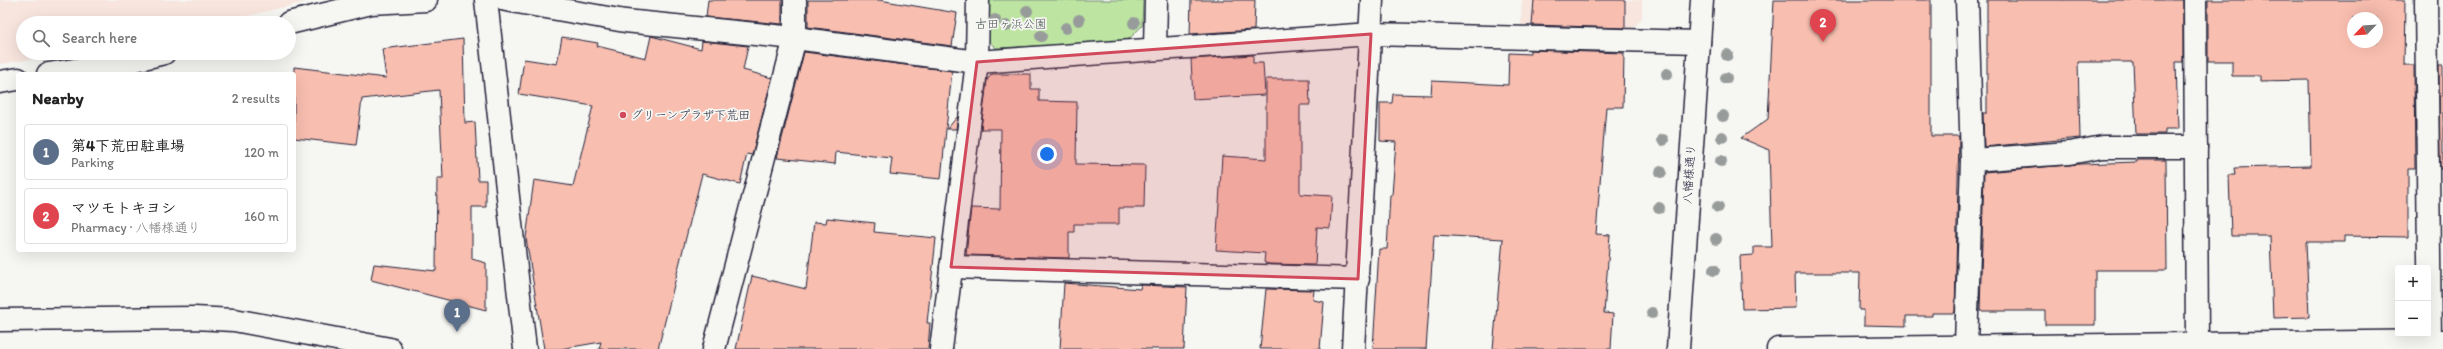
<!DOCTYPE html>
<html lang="en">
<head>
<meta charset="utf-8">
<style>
	body { margin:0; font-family:Itim,"Klee One",sans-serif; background:#f6f6f6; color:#222 }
	.controls { position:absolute; right:12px; bottom:12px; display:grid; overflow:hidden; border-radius:4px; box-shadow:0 4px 16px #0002 }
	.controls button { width:36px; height:36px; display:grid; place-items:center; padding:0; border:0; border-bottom:1px solid #e0e0e0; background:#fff; color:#222; font:20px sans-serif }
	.compass { position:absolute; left:2347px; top:12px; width:36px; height:36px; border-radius:50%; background:#fff; box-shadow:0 4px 16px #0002; rotate:245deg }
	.you { position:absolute; left:1047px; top:154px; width:14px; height:14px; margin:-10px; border:3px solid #fff; border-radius:50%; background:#1a73e8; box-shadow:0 0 0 6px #1a73e833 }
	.badge { display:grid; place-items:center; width:26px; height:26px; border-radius:50%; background:#d1495b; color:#fff; font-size:13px; font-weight:700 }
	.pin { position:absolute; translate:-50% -33px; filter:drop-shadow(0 1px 2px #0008) }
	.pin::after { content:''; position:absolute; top:21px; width:14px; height:12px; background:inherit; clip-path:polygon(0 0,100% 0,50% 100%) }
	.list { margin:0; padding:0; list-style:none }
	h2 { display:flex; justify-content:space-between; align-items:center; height:52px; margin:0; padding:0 16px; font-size:17px }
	h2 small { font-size:13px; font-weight:400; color:#767676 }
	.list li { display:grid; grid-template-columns:26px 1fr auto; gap:12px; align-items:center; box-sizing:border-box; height:56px; margin:0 8px 8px; padding:0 8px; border:1px solid #e0e0e0; border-radius:4px }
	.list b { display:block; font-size:15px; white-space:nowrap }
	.list p { margin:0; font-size:13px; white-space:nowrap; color:#767676 }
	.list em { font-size:13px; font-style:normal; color:#767676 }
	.icon { flex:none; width:22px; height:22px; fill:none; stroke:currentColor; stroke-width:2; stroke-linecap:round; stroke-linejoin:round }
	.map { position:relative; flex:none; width:2443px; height:349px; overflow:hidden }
	.search { position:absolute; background:#fff; box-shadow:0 4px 16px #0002; left:16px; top:16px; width:280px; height:44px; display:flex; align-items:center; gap:10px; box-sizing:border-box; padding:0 14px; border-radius:22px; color:#767676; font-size:15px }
	.panel { position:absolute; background:#fff; box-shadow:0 4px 16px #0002; left:16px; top:72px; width:280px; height:180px; border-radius:4px }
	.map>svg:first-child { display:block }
</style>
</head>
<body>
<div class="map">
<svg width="2443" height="349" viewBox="0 0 2443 349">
	<rect width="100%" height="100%" fill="#f6f6f2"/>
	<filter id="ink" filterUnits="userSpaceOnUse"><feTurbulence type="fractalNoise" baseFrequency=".025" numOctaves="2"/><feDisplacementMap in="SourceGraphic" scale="8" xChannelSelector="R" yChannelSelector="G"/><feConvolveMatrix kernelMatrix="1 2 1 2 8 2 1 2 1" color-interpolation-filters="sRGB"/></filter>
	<g filter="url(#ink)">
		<g fill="#f7e5de">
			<polygon points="0,0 313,0 220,23 23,23 23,53 71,53 0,64"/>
			<polygon points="1522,0 1642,0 1642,18 1629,33 1521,26"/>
		</g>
		<polygon fill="#bde5a1" stroke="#70846e" points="987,0 1143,0 1142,26 1126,42 996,48 985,38"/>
		<g fill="#f8beb0" stroke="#22223b" fill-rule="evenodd">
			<polygon points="708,0 782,0 782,24 706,17"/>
			<polygon points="808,0 879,0 957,13 952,46 808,27"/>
			<polygon points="1191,0 1255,0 1254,30 1190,34"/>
			<polygon points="1534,0 1625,0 1625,28 1532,25"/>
			<polygon points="1774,0 1931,0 1931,136 1959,136 1955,313 1932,313 1932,316 1906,316 1906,326 1864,325 1864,310 1859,310 1860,273 1795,273 1796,308 1742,309 1740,256 1754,255 1754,247 1772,247 1769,150 1741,138 1768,119"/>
			<polygon points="1987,0 2183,0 2183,62 2176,62 2178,129 2165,129 2165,134 2136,134 2133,62 2078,62 2080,138 1984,147 1983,113 1987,113"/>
			<path d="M2208,0h197l-1,65h10l1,104h-7v68l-64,-1v6h-38l3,75 -36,1 -3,-82h-39l-2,-61h6l-1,-7 77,-2 -2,-86 -49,1v-5h-28v-15h-24zM2353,18h24v24h-24z"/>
			<polygon points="651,36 701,49 702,41 748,46 743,70 772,78 752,155 747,154 740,184 702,174 658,349 599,349 601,342 560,349 544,349 526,238 534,180 573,186 593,106 519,94 524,59 557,64 562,37 598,43 597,46 646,58"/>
			<polygon points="463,39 465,123 475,122 478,180 486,180 486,207 472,207 472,259 486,263 486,310 371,280 374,264 436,271 437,179 443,179 439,90 362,99 356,145 294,138 294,67 386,78 382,49"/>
			<polygon points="1530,50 1624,53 1623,107 1606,107 1596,234 1610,235 1604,313 1613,314 1611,349 1493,349 1503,239 1434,235 1426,349 1373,349 1379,249 1387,249 1390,195 1392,195 1396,142 1380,141 1380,103 1392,103 1393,94 1431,95 1432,81 1508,85 1509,53 1530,54"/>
			<polygon points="804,52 952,71 941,179 890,174 892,158 836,152 835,164 777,158"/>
			<polygon points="1253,55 1253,63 1263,63 1265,95 1193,99 1191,59"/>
			<polygon points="2439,65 2443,65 2443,169 2440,169"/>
			<polygon points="992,74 1031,74 1031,89 1039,89 1039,101 1077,102 1076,164 1145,165 1144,208 1119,208 1119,224 1074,224 1074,232 1069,232 1069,258 966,255 971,208 1000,209 1001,129 981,129 987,80"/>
			<polygon points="1266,79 1309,79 1310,105 1300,105 1300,194 1332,196 1330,228 1317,227 1315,265 1268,264 1264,262 1265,253 1216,250 1222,156 1266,159"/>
			<polygon points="958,116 956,129 947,129"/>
			<polygon points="2137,160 2166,160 2167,270 2095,270 2095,325 2045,325 2045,311 1980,311 1984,172 2080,164 2137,162"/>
			<polygon points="827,218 875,223 874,232 936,238 927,323 930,323 928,349 736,349 752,276 806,289 814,222 826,223"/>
			<polygon points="1064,283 1140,289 1141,285 1187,287 1184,349 1060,349"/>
			<polygon points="1266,289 1314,290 1313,300 1324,302 1320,349 1260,349"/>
		</g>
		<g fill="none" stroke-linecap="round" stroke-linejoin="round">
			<defs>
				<g id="street">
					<polyline points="486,0 525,349"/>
					<polyline points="506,0 625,21 795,38 977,62 1371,34 1699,42"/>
					<polyline points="2195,0 2197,343"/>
					<polyline points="2426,0 2430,341"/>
					<polyline points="289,23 371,3 426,0"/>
					<polyline points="1155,49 1156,0"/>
					<polyline points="48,74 131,61 164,53"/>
					<polyline points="0,82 18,79"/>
					<polyline points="1972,160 2069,153 2103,147 2196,147"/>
					<polyline points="951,267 1358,279"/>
					<polyline points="1966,345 1972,160 1967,0"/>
					<polyline points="714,349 795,38 795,0"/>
					<polyline points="941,349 977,62 978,0"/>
					<polyline points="1353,349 1372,0"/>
				</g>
				<g id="secondary">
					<polyline points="0,320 194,318 234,320 390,349"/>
					<polyline points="1678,349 1702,0"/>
					<polyline points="1778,349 2443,341"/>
				</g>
			</defs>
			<use href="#street" stroke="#22223b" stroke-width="25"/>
			<use href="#secondary" stroke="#22223b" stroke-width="25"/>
			<use href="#street" stroke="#f6f6f2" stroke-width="22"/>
			<use href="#secondary" stroke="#f6f6f2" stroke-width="22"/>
		</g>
		<g fill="#979c9b">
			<circle cx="1027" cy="11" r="6"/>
			<circle cx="995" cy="20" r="6"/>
			<circle cx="1079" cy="20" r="6"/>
			<circle cx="1134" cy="23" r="6"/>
			<circle cx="1006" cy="26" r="6"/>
			<circle cx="1066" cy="28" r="6"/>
			<circle cx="1041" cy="36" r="6"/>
			<circle cx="1727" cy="55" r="6"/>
			<circle cx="1667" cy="74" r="6"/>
			<circle cx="1726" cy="78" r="6"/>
			<circle cx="1723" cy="116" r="6"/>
			<circle cx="1722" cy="137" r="6"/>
			<circle cx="1663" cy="140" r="6"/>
			<circle cx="1721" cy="161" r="6"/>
			<circle cx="1661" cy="172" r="6"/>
			<circle cx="1718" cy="207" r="6"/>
			<circle cx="1659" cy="208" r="6"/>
			<circle cx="1716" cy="239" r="6"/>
			<circle cx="1714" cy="270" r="6"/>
			<circle cx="1652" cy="313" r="6"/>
		</g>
	</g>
	<path fill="#d1495b" fill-opacity="0.2" stroke="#d1495b" stroke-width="3" stroke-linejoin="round" d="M1371,34l-13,245 -407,-12 26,-205z"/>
	<circle fill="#d1495b" stroke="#f6f6f2" stroke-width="1.5" cx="623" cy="115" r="4"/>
	<g text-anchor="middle" stroke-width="3.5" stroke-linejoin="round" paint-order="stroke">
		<g font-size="12" fill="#495354" stroke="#f6f6f2">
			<text x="1011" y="28">古田ヶ浜公園</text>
		</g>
		<g font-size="12" fill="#22223b" stroke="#f6f6f2" text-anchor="start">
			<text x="631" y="119">グリーンプラザ下荒田</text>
		</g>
		<g font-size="12" fill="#22223b" stroke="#f6f6f2">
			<text transform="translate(1689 174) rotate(-86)" y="4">八幡様通り</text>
		</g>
	</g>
</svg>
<div class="controls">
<button>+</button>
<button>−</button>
</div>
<svg class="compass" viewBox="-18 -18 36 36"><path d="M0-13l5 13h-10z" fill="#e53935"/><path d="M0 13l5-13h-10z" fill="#767676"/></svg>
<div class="you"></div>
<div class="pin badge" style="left:457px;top:332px;background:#5c6f8a">1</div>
<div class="pin badge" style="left:1823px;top:42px;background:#e0444e">2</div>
<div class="search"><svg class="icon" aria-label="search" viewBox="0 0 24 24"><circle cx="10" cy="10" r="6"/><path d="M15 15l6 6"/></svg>Search here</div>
<section class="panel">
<h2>Nearby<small>2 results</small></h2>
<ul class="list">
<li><span class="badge" style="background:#5c6f8a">1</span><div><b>第4下荒田駐車場</b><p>Parking</p></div><em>120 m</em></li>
<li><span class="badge" style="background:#e0444e">2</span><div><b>マツモトキヨシ</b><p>Pharmacy · 八幡様通り</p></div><em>160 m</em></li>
</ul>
</section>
</div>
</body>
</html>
